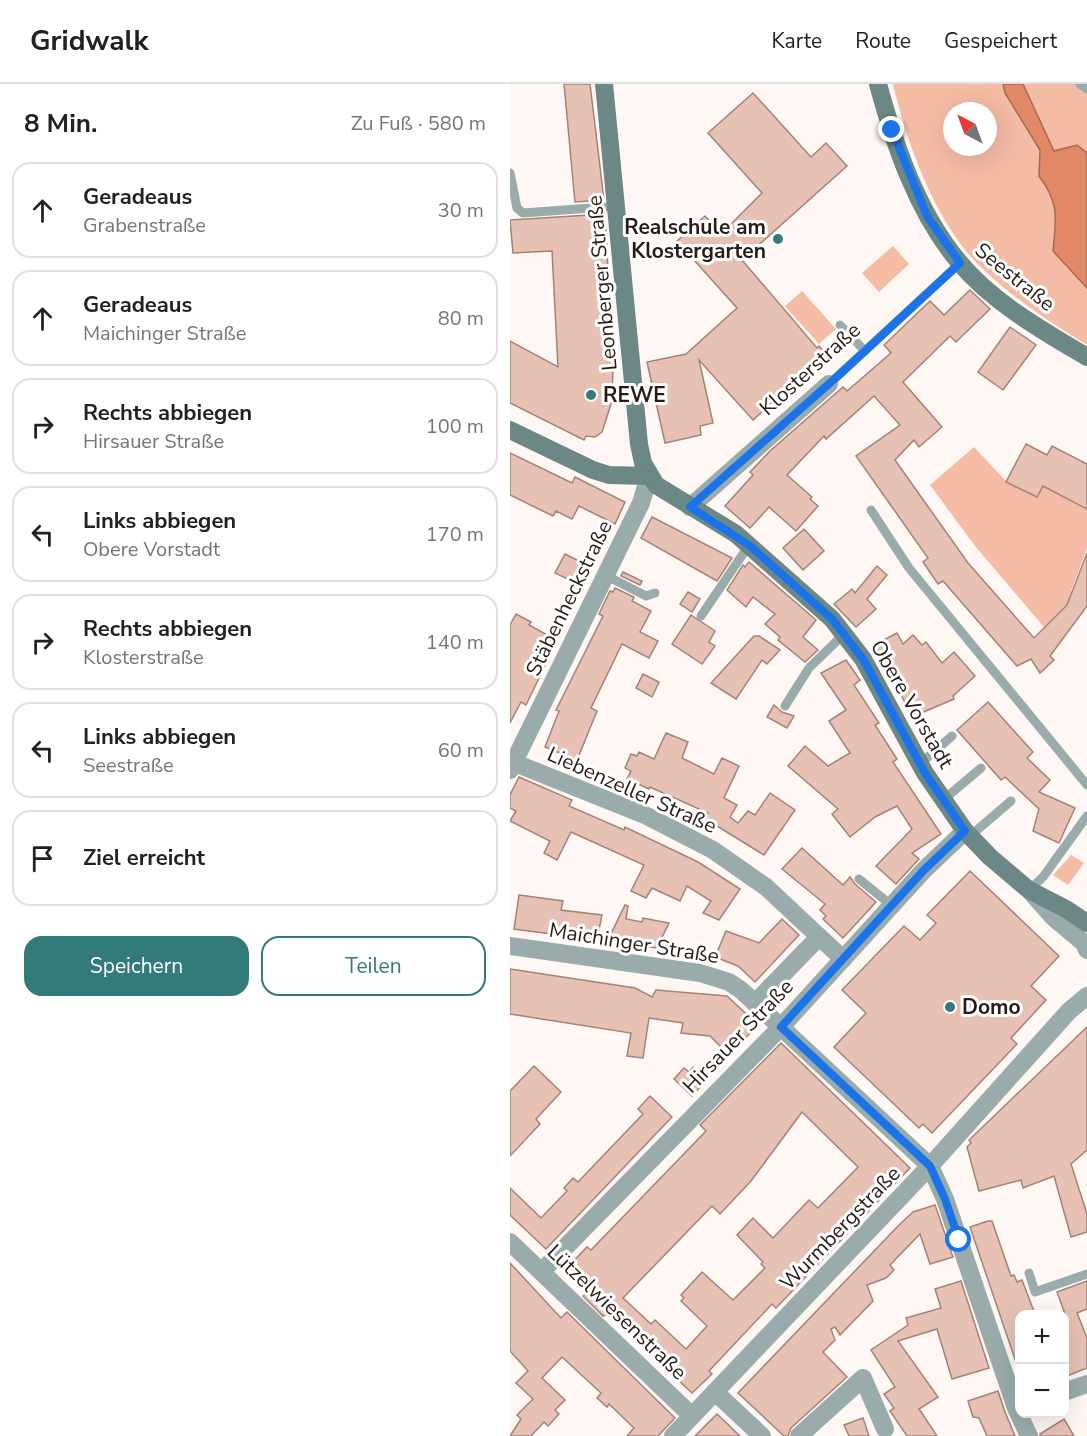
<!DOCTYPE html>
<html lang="de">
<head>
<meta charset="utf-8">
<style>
	body { margin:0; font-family:"Nunito Sans",sans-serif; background:#f2f2f2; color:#202124 }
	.controls { position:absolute; right:18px; bottom:18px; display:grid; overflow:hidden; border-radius:12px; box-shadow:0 6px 24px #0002 }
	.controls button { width:54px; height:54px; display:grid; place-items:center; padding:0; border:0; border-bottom:2px solid #e0e0e0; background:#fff; color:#202124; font:30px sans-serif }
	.compass { position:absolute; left:433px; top:18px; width:54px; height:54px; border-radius:50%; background:#fff; box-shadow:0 6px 24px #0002; rotate:319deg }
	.stop { position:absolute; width:18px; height:18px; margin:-14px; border:4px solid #1a73e8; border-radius:50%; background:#fff }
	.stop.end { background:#1a73e8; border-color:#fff; box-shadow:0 2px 6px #0008 }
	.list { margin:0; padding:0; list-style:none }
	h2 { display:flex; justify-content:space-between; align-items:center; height:78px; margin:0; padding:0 24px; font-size:26px }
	h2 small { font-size:20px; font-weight:400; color:#757577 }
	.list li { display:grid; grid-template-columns:39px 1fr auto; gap:18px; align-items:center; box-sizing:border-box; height:96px; margin:0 12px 12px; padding:0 12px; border:2px solid #e0e0e0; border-radius:18px }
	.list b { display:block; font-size:22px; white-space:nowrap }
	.list p { margin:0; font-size:20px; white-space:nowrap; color:#757577 }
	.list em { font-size:20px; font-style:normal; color:#757577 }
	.actions { display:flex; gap:12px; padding:18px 24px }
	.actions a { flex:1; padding:14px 0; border:2px solid #327b7a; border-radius:18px; text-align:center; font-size:21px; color:#327b7a }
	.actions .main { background:#327b7a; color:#fff }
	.icon { flex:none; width:33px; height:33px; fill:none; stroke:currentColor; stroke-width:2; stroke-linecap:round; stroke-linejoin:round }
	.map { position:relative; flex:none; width:577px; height:1352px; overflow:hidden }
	header { display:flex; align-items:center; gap:36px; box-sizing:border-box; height:84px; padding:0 30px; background:#fff; border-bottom:2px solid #e0e0e0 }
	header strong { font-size:28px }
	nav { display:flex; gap:33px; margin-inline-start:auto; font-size:21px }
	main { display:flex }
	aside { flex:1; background:#fff }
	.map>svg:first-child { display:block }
</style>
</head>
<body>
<header>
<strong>Gridwalk</strong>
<nav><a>Karte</a><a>Route</a><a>Gespeichert</a></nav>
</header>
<main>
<aside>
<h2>8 Min.<small>Zu Fuß · 580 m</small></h2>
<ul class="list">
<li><svg class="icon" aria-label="ahead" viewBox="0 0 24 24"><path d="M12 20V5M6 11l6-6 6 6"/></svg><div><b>Geradeaus</b><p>Grabenstraße</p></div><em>30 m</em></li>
<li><svg class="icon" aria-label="ahead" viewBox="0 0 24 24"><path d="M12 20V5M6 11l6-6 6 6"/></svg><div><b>Geradeaus</b><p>Maichinger Straße</p></div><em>80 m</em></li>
<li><svg class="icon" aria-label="right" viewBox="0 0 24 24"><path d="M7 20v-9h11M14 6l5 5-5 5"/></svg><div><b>Rechts abbiegen</b><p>Hirsauer Straße</p></div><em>100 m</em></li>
<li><svg class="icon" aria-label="left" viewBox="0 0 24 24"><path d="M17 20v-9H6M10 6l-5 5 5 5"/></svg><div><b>Links abbiegen</b><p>Obere Vorstadt</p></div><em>170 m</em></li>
<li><svg class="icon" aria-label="right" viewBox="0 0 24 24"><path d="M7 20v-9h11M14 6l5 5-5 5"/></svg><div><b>Rechts abbiegen</b><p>Klosterstraße</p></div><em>140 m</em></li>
<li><svg class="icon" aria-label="left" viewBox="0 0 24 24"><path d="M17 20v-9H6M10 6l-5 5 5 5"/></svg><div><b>Links abbiegen</b><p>Seestraße</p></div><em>60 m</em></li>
<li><svg class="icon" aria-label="arrive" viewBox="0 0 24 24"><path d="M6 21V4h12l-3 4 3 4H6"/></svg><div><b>Ziel erreicht</b></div></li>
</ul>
<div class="actions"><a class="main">Speichern</a><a>Teilen</a></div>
</aside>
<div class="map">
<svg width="577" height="1352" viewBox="0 0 577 1352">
	<rect width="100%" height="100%" fill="#fff7f4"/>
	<g fill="#f4bba5" fill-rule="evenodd">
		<path d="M383,0h110l2,9 36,58 -2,25c21,27 17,44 14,75l34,37v57c-35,-21 -71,-45 -101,-73 -49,-44 -78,-125 -93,-188zM442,27h36v36h-36z"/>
		<polygon points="513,0 577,0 577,69 567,61 544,68"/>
		<polygon points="383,162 399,180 369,208 352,189"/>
		<polygon points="292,207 326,245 309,260 275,222"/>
		<polygon points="464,363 497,398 527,413 533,402 577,425 577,464 561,507 567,510 534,543 465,462 420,401"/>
		<polygon points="561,771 574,779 558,801 543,791"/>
	</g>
	<path fill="#e18967" stroke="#aa684f" stroke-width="1.5" d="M493,0h20l31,67 23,-6 10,8v135l-34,-37c3,-33 7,-47 -14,-75l1,-26 -35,-57z"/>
	<g fill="#e7c2b4" stroke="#a58276" stroke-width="1.5" fill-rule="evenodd">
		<polygon points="54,0 80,0 94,116 65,118"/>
		<polygon points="243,9 301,73 316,59 337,82 232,176 307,264 309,262 319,273 287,302 284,299 243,336 189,276 203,339 190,342 191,351 155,359 137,278 176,270 227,224 167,157 195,132 211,150 252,109 198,49"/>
		<polygon points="95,130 103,280 102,317 92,348 85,353 76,352 74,356 0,319 0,257 48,283 42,167 3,169 0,136"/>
		<polygon points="460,206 480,225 446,258 440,252 393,298 432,343 409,363 404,356 385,376 458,479 524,554 557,521 577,469 577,522 540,572 544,576 530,589 521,575 507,582 433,497 428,500 413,478 418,474 346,372 390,341 364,312 316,355 314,352 277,391 302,413 300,415 308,422 286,447 259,423 240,444 215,422 243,391 240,388 260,367 333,303 337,307 381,269 374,261 420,217 434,231"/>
		<polygon points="500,243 526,261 493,306 468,288"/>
		<polygon points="516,360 537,371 542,362 577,380 577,425 533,402 527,413 496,398"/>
		<polygon points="0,369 62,399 65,393 115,418 105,440 69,422 62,435 46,427 43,432 0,411"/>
		<polygon points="142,433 222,474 207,497 131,454"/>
		<polygon points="294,445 314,467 293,486 273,464"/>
		<polygon points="55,470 77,481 68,500 45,489"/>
		<polygon points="239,478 306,536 293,553 308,566 295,578 268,556 270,553 255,540 265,530 243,513 236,523 217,506 233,481 235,483"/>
		<polygon points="367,482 377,491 357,515 366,525 346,543 324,520 342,505 345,509"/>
		<polygon points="113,488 132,497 130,501 111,492"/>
		<polygon points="105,504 124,513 122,517 141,527 130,548 148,557 139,574 112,560 81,624 87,627 67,676 35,663 49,627 46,626 93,532 89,530 100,507 103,508"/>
		<polygon points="178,508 190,515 182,528 170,520"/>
		<polygon points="6,530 21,538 19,541 41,553 39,556 46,559 16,621 11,618 0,639 0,541"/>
		<polygon points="181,531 205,547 199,558 205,562 192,580 162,560"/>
		<polygon points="387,549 393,560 403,551 412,561 416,558 432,579 444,568 465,592 443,612 444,615 402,633 383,594 380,596 362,562"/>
		<polygon points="244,552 249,552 270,566 257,580 252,576 226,615 201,599"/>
		<polygon points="336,576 350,596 344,601 369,639 365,641 387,675 383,678 431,750 402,769 409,775 386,800 366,782 402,745 387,722 365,733 340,753 322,730 328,725 278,682 295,662 318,682 340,669 319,637 336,626 311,589"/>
		<polygon points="133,590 149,598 142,613 126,604"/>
		<polygon points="478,618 523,668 517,674 540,696 529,708 565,724 549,759 523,747 529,725 495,693 491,696 447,646"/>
		<polygon points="264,621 272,628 284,632 277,644 257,633"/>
		<polygon points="156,649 178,658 172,674 204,690 212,674 229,682 214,714 227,721 220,733 228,739 238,727 245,731 260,709 285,726 254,771 194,734 198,729 140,703 139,705 117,695 121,687 115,684 121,670 127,672 129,668 144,675"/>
		<polygon points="9,693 62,716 59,722 114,746 115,743 188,778 230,805 209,836 193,829 201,817 177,802 170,817 142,804 136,814 121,807 134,781 61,748 47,776 34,769 40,757 0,737 6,727 0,724 0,711"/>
		<polygon points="292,764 333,801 340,793 345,800 366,818 333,854 313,835 316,832 310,826 315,820 272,785"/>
		<polygon points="460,787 549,872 521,902 536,916 501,954 507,960 422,1049 413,1040 409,1044 324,963 356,929 332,906 394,842 410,856 426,839 417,831"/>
		<polygon points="9,811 53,817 51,826 92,831 87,856 4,845"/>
		<polygon points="115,821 118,822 116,835 132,838 133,834 159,839 147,864 97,858"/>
		<polygon points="272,835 289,851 245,898 228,882 205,873 216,847 249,859"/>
		<polygon points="0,885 125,904 142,913 146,906 217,912 248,941 219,971 200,952 171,949 173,939 139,934 133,974 117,972 121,949 0,930"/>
		<polygon points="577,943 577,1066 561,1080 577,1130 577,1148 561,1153 544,1092 513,1104 511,1096 469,1107 457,1063 461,1059 459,1056"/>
		<path d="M271,959l129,125 -134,140 -4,-4 -63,67 3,3 -20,19 -84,-79 -5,2 -20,-20 5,-4 -23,-22 22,-23 4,3 115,-119 -6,-6zM292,1028l56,55 -40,41 -9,-8 -36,38 -20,-20 -16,17 26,27 -2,2 4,4 -32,32 -31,-28 -21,23 3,3 -3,3 26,25 -21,23 -31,-29 -4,4 -28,-26 89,-92 8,8 31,-33z"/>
		<polygon points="24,982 51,1008 26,1035 30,1040 0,1072 0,1007"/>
		<polygon points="183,983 197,996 182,1012 164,995 174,984 179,988"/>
		<polygon points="140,1012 162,1033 36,1165 0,1131 0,1104 31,1134 57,1107 54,1104 63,1094 68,1098 133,1030 128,1025"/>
		<polygon points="425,1121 443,1173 420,1180 410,1150 380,1181 384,1186 376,1194 357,1201 363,1217 330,1251 325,1243 321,1245 325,1256 313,1268 337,1293 281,1344 278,1352 274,1352 228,1309 389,1141 403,1128"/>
		<polygon points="478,1137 482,1137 501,1192 504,1191 507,1198 512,1196 525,1230 510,1230 510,1281 507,1281 460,1143"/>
		<polygon points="0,1179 51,1234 57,1228 165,1334 148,1352 117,1352 124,1344 99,1320 97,1323 87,1314 91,1309 52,1273 32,1294 55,1316 45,1326 49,1330 38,1342 34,1338 21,1352 0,1352 11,1335 7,1331 23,1315 6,1299 18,1287 0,1267"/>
		<polygon points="451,1197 479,1284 442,1295 427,1245 388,1257 428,1313 409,1325 427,1352 397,1352 380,1327 384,1324 374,1310 385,1303 361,1266 398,1241 396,1234 431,1224 425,1205"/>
		<polygon points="577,1197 577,1225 567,1229 577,1254 577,1284 555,1293 555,1230 547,1208"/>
		<polygon points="488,1307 495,1328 505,1352 477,1352 469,1334 463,1333 458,1317"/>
		<polygon points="207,1330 230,1352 185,1352"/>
		<polygon points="353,1334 359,1352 339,1352 334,1341"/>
		<polygon points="554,1335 564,1352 530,1352 530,1350"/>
	</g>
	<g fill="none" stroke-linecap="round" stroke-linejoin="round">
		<g stroke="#99acab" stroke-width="9">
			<polyline points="570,0 577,5"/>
			<polyline points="0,89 7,124 13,129 108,122"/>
			<polyline points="330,241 355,267"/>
			<polyline points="319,300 450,179"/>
			<polyline points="361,426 399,484 577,701"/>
			<polyline points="95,491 136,512 145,509"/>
			<polyline points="191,532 239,461"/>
			<polyline points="275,622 299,584 334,550"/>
			<polyline points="410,680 442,652"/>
			<polyline points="432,717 471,684"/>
			<polyline points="460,752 501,717"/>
			<polyline points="349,795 381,821"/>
			<polyline points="519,806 533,793 577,732"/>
			<polyline points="519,1189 525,1208 577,1190"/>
		</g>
		<g stroke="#99acab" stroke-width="18">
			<polyline points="180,423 319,300"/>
			<polyline points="0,677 137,732 203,766 256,803 333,875"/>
			<polyline points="0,686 131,419 139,392"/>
			<polyline points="520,807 543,833 574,859 577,866"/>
			<polyline points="0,862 190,889 219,898 231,906 420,1082 435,1115 506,1324 519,1352"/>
			<polyline points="245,919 309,853"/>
			<polyline points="0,1158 182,1332"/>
			<polyline points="32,1187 271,943 414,786 455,747"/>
			<polyline points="205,1308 252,1352"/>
			<polyline points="554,1308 577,1300"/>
			<polyline points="163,1352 420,1082 559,927 577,912"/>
			<polyline points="289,1352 353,1294 375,1345"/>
		</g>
		<g stroke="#6b8786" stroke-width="18">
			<polyline points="94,0 129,360 133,379 146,401 226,450 322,535 353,575 415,689 455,747 480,773 519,806 556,825 577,839"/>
			<path d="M368,0c17,62 39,128 81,178 33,40 84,69 128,95"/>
			<polyline points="0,346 83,386 99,391 139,392"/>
		</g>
	</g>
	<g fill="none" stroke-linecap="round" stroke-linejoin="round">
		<polyline stroke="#1a73e8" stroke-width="8" points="382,46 417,132 450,179 329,291 180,423 239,461 322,535 353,575 415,689 455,747 414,786 271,943 420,1082 435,1115 449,1156"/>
	</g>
	<g fill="#327b7a" stroke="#fff" stroke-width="2">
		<circle cx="268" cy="155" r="6"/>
		<circle cx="81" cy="311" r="6"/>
		<circle cx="440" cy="923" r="6"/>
	</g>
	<g text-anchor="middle" stroke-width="6" stroke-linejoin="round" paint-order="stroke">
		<g font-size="21" font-weight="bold" fill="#281b16" stroke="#fff" text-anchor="start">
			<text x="256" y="150" text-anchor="end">Realschule am<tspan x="256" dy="24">Klostergarten</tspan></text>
			<text x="93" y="318">REWE</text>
			<text x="452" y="930">Domo</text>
		</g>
		<g font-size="21" fill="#281b16" stroke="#fff">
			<text transform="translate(505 193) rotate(39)" y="7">Seestraße</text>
			<text transform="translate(92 199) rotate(-95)" y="7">Leonberger Straße</text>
			<text transform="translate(300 285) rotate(-42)" y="7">Klosterstraße</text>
			<text transform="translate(59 514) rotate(-64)" y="7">Stäbenheckstraße</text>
			<text transform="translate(402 620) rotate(60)" y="7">Obere Vorstadt</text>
			<text transform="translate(122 706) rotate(24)" y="7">Liebenzeller Straße</text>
			<text transform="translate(124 859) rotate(9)" y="7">Maichinger Straße</text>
			<text transform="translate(228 952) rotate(-46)" y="7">Hirsauer Straße</text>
			<text transform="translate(330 1144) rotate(-46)" y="7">Wurmbergstraße</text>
			<text transform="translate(107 1228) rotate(44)" y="7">Lützelwiesenstraße</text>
		</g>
	</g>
</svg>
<div class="controls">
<button>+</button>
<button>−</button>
</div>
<svg class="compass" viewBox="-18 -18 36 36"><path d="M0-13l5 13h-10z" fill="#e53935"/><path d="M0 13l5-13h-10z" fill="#757577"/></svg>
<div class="stop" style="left:449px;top:1156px"></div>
<div class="stop end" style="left:382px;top:46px"></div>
</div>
</main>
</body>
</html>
